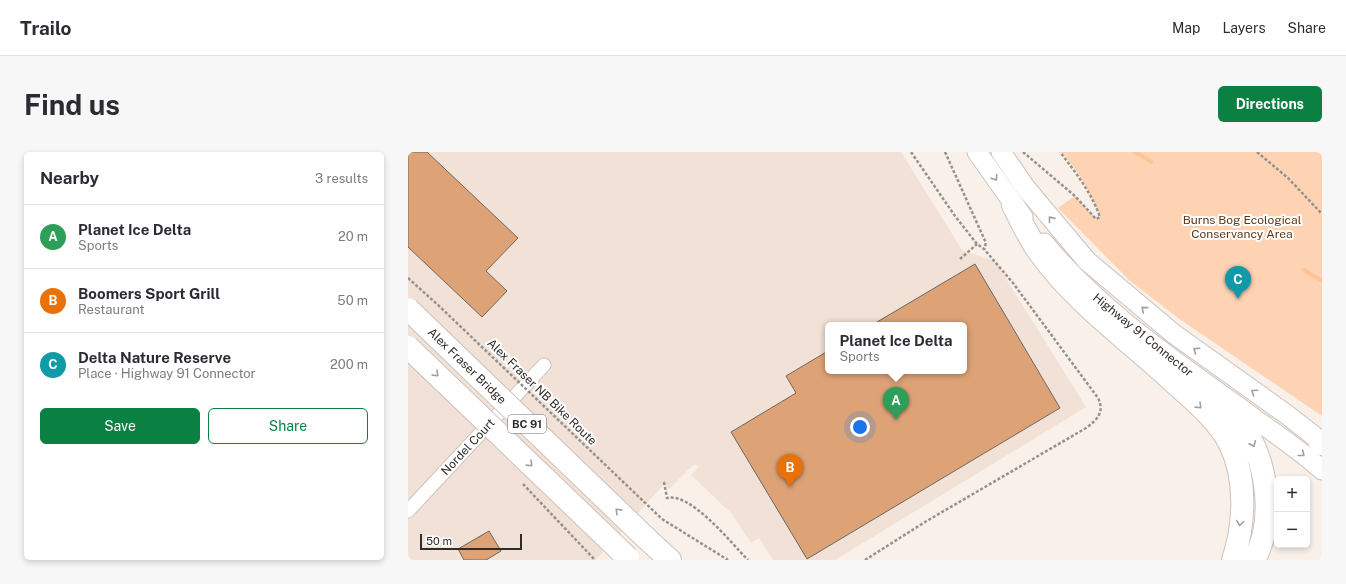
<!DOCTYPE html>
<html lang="en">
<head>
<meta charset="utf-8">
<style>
	body { margin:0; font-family:"Public Sans",sans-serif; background:#f7f7f7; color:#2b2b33 }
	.controls { position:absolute; right:12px; bottom:12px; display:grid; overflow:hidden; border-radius:6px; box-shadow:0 2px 6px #0003 }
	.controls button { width:36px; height:36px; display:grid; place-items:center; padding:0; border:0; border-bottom:1px solid #e1e1e2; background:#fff; color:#2b2b33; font:20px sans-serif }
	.scale { position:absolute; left:12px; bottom:10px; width:102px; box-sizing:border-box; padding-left:4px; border:2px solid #2f2c29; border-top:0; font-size:11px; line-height:14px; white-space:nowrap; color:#2f2c29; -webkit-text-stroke:3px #fff; paint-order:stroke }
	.you { position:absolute; left:452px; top:275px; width:14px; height:14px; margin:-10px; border:3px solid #fff; border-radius:50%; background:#1a73e8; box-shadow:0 0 0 6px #1a73e833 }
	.badge { display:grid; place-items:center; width:26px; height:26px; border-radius:50%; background:#0b8043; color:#fff; font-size:13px; font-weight:700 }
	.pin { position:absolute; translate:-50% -33px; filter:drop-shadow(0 1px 2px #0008) }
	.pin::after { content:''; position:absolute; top:21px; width:14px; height:12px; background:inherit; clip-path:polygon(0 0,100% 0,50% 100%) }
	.popup { position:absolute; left:417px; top:170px; width:142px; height:52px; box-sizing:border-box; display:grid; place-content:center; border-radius:6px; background:#fff; filter:drop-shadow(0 1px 3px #0005); font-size:13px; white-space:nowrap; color:#7c7c81 }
	.popup b { font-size:15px; color:#2b2b33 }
	.popup::after { content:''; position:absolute; left:50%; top:100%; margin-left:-8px; border:8px solid transparent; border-top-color:#fff }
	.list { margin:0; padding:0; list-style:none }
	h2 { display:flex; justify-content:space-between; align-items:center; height:52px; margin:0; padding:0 16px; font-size:17px }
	h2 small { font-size:13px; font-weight:400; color:#7c7c81 }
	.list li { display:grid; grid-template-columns:26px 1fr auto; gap:12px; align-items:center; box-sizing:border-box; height:64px; padding:0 16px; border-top:1px solid #e1e1e2 }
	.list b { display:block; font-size:15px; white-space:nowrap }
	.list p { margin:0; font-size:13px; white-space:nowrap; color:#7c7c81 }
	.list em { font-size:13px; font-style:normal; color:#7c7c81 }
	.actions { display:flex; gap:8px; padding:12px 16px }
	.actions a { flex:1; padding:9px 0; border:1px solid #0b8043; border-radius:6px; text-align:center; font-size:14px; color:#0b8043 }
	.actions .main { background:#0b8043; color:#fff }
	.map { position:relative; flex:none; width:914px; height:408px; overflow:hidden; border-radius:6px }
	header { display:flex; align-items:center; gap:24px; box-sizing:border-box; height:56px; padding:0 20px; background:#fff; border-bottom:1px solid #e1e1e2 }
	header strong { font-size:19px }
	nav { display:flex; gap:22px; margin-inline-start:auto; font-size:14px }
	.intro { display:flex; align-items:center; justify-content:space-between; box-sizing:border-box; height:96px; padding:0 24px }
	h1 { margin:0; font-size:28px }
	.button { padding:10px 18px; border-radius:6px; background:#0b8043; color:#fff; font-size:14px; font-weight:700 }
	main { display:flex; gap:24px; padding:0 24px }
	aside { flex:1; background:#fff; border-radius:6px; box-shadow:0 2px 6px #0003 }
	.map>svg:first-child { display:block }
</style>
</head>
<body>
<header>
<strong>Trailo</strong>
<nav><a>Map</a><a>Layers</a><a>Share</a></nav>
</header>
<div class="intro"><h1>Find us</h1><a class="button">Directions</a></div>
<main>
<aside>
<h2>Nearby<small>3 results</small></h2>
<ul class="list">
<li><span class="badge" style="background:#2e9e5b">A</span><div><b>Planet Ice Delta</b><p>Sports</p></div><em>20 m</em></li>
<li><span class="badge" style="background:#e8710a">B</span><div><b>Boomers Sport Grill</b><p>Restaurant</p></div><em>50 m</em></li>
<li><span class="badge" style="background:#0f9aa8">C</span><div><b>Delta Nature Reserve</b><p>Place · Highway 91 Connector</p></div><em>200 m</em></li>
</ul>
<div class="actions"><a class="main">Save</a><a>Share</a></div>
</aside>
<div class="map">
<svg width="914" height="408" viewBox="0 0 914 408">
	<rect width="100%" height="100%" fill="#f9f0e9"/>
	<path fill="#f1e1d6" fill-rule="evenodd" d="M0,0h493l61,98 33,11 91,146 -251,153h-62l-14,-22 -8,5 -19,-29 -41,-39 8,-8 -4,-2 -3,1 -23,23 -5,-5 -68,76h-188zM420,173h136v46h-136z"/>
	<path fill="#fed3b4" d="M653,0h261v264l-144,-98 -49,-38 -71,-72 17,-12 21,23 4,-2c-8,-23 -22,-47 -39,-65z"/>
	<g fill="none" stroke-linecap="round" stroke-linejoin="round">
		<g stroke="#ffc396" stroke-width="4">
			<polyline points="727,0 744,10"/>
			<polyline points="896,118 914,129"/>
		</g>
	</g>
	<g fill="#dda377" stroke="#6f6862">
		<polygon points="0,0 19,0 110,86 78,119 99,139 74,165 0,95"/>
		<polygon points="567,112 652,256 399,407 323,280 388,241 378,224 420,199 420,219 556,219 556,173 464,173"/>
		<polygon points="81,379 93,399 78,408 56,408 50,397"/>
	</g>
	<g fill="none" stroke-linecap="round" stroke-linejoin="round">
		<defs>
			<polyline id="minor" points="0,359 136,213"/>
			<g id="secondary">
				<polyline points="569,0 615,65"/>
				<polyline points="593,0 617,35 679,109 766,182 878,262 914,290"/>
				<path d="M636,91c57,69 131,118 203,170 25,19 52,36 75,57"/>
			</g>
			<g id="motorway">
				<path d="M605,53c8,16 15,32 26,47 34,48 85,85 128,124 21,20 48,40 62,66 18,35 16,82 4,118"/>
				<path d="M786,231c15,12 42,31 52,48 22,36 29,91 8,129"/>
				<polyline points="911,289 914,292"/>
				<polyline points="238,386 262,408"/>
			</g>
		</defs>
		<use href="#minor" stroke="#ccc3bd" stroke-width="15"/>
		<use href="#secondary" stroke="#ccc3bd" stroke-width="21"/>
		<use href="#motorway" stroke="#ccc3bd" stroke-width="24"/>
		<g stroke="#97918c" stroke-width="2.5" stroke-dasharray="3 2" stroke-linecap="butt">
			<polyline points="537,0 578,91 576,97"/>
			<path d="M615,0l52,44 21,23 4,-2c-9,-25 -24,-44 -40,-65"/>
			<polyline points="849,0 880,26 914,62"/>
			<polyline points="552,107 569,92"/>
			<path d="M256,330l3,16c24,-6 65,46 81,62"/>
			<polyline points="254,367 320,408"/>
			<path d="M457,408l60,-38 161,-94c11,-8 19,-16 12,-30l-85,-115 -29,-34 -7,-5 -22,-28 -44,-64"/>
		</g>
		<use href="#minor" stroke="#fff" stroke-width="13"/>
		<use href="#secondary" stroke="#fff" stroke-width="19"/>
		<use href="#motorway" stroke="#fff" stroke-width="22"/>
		<defs>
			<g id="motorway-bridge">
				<polyline points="0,157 238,386"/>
				<polyline points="0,195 220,406"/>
			</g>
		</defs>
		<use href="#motorway-bridge" stroke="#ccc3bd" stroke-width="24" stroke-linecap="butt"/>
		<g stroke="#97918c" stroke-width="2.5" stroke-dasharray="3 2" stroke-linecap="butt">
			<polyline points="0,126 30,153 254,367"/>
			<polyline points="115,332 187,408"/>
		</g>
		<use href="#motorway-bridge" stroke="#fff" stroke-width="22"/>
	</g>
	<defs><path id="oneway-chevron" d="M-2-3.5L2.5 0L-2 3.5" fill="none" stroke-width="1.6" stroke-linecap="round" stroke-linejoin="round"/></defs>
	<g stroke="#a1a09f">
		<use href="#oneway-chevron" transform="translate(587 26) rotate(56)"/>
		<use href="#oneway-chevron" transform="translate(643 67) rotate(-129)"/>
		<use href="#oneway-chevron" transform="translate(736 157) rotate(-140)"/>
		<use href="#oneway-chevron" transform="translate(788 198) rotate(-144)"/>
		<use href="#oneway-chevron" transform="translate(28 222) rotate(44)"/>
		<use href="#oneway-chevron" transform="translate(846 240) rotate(-145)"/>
		<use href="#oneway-chevron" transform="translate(791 254) rotate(44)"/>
		<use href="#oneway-chevron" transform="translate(845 292) rotate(64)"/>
		<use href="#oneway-chevron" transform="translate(894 302) rotate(39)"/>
		<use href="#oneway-chevron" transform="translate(122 312) rotate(44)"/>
		<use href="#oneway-chevron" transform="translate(210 359) rotate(-136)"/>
		<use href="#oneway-chevron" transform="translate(832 371) rotate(98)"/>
	</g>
	<g text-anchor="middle" stroke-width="4" stroke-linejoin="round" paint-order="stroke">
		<rect fill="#fff" stroke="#6d6b69" stroke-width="1" x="100" y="263" width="38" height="18" rx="3"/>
		<g font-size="11" font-weight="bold" fill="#2f2c29">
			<text x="119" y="276">BC 91</text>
		</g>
		<g font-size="12" fill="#5d3615" stroke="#fff">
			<text x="834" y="72">Burns Bog Ecological<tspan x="834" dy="14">Conservancy Area</tspan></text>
		</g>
		<g font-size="12" fill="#2f2c29" stroke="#fff">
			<text transform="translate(735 183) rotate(39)" y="4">Highway 91 Connector</text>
			<text transform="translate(59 214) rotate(44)" y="4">Alex Fraser Bridge</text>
			<text transform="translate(134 240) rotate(44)" y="4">Alex Fraser NB Bike Route</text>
			<text transform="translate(60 295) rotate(-47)" y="4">Nordel Court</text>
		</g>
	</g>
</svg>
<div class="controls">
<button>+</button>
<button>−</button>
</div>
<div class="scale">50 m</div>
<div class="you"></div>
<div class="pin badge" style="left:488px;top:268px;background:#2e9e5b">A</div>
<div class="popup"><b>Planet Ice Delta</b>Sports</div>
<div class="pin badge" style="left:382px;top:335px;background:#e8710a">B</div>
<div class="pin badge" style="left:830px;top:147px;background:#0f9aa8">C</div>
</div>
</main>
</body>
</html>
